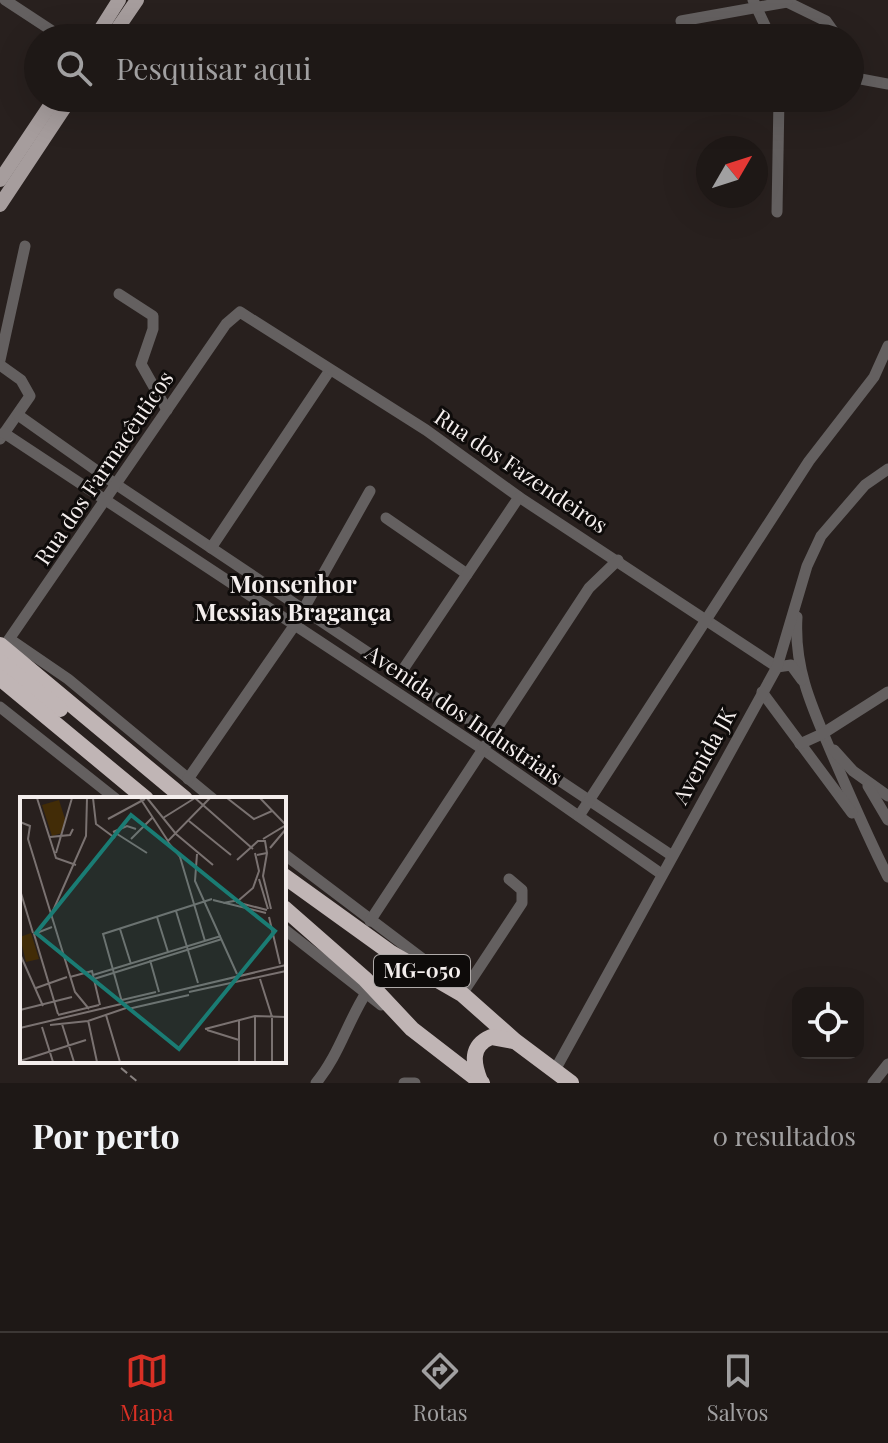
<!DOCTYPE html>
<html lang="pt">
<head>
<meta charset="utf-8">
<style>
	body { margin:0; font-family:"Playfair Display",serif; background:#2b2523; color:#f1f3f6 }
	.controls { position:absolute; right:24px; bottom:24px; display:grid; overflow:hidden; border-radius:16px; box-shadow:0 8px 32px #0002 }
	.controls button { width:72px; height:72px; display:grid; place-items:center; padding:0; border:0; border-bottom:2px solid #3c3735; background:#1e1816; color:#f1f3f6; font:40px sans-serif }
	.compass { position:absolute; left:696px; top:136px; width:72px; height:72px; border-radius:50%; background:#1e1816; box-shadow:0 8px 32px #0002; rotate:51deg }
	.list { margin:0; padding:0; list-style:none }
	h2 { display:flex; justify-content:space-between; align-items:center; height:104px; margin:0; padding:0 32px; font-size:34px }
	h2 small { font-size:26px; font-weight:400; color:#a1a0a1 }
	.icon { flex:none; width:44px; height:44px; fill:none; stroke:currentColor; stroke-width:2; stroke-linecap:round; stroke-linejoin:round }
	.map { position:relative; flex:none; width:888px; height:1083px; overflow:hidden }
	.search { position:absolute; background:#1e1816; box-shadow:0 8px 32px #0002; left:24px; right:24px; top:24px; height:88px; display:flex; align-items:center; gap:20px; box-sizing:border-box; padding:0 28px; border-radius:44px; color:#a1a0a1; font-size:30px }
	.sheet { height:248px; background:#1e1816 }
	nav { display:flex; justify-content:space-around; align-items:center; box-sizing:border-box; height:112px; border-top:2px solid #3c3735; background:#1e1816; font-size:22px; color:#a1a0a1 }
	nav a { display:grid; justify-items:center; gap:4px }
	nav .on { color:#d93025 }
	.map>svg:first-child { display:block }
</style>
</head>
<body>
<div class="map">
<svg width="888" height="1083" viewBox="0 0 888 1083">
	<rect width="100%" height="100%" fill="#28201e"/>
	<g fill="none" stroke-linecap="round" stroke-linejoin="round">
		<polyline stroke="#898280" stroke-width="2" stroke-dasharray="8 4" stroke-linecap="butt" points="121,1068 139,1083"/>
		<g stroke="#646060" stroke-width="11">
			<polyline points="5,0 63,38"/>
			<polyline points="753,0 771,38"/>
			<polyline points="783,0 826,21 838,38"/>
			<polyline points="681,21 787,2"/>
			<polyline points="850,77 888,84"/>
			<polyline points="777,212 779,98"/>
			<polyline points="119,294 153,316 153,329 141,364 167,410"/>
			<polyline points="0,360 25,246"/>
			<polyline points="0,365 21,380 30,396 0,439"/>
			<polyline points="18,415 117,485 671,855"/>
			<polyline points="4,433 484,750 660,873"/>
			<polyline points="386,518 467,574"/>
			<polyline points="211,548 330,370"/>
			<path d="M797,617c-3,49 13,86 32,130 19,44 37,87 59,130"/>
			<polyline points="11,640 68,679 213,799"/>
			<polyline points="3,648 226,324 240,312 426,430 519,497 777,667 791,665 802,680"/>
			<polyline points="400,674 519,497"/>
			<polyline points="762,692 852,813"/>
			<polyline points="0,707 116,799"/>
			<polyline points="800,744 822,734 888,692"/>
			<polyline points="834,750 853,771 888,796"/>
			<polyline points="188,779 294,626 370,491"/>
			<polyline points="868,786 888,820"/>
			<polyline points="579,816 809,461 874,377 888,346"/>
			<polyline points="284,854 428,963 439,978"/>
			<polyline points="370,921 589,588 618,560"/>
			<polyline points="284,929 381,1005"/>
			<polyline points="462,994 522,903 522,890 509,879"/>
			<polyline points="555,1070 777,667 807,566 821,536 865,485 888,469"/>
			<path d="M316,1083c23,-28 31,-60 50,-90"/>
			<polyline points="404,1083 415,1083"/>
			<polyline points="873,1083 888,1064"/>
		</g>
		<g stroke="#a69d9d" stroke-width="14">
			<polyline points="95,38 119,0"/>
			<polyline points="111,38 137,0"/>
			<polyline points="0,180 55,98"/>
			<polyline points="0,205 71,98"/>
		</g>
		<g stroke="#c0b5b5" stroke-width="16">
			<polyline points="0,645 185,799"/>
			<polyline points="0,662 60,709"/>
			<polyline points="0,678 146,799"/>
			<polyline points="284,876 391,953 462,994 515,1041 571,1083"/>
			<polyline points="284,908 365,979 412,1029 482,1083"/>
			<path d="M480,1081c-7,-18 -10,-35 11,-44l22,4"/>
		</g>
	</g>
	<g text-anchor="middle" stroke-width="6" stroke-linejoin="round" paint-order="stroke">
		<rect fill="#0e0b0a" stroke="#afaaa9" stroke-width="2" x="374" y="955" width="96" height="32" rx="6"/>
		<g font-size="20" font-weight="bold" fill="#f4eeed">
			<text x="422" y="978">MG-050</text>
		</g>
		<g font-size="22" fill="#f4eeed" stroke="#0e0b0a">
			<text transform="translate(104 468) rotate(-56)" y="8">Rua dos Farmacêuticos</text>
			<text transform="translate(521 471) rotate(34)" y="8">Rua dos Fazendeiros</text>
			<text transform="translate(464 715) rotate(34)" y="8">Avenida dos Industriais</text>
			<text transform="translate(704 756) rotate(-61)" y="8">Avenida JK</text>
		</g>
		<g font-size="24" font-weight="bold" fill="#f4eeed" stroke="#0e0b0a">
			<text x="293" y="593">Monsenhor<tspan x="293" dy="28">Messias Bragança</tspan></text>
		</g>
	</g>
	<g transform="translate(20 797)">
		<rect width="266" height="266" fill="#28201e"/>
		<path d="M39,3l6,19 -3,14 -10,3 -10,-31zM11,136l8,26 -13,3 -6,-25z" fill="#422c07"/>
		<path fill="none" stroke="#7a7271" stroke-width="2" d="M17,1l19,60 20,7M73,1l3,26 19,14M120,1l28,43 42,-43M127,1l29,36 37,31M175,1l58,51M207,1l27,21 18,-8M240,1l26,27 -23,14M143,21l32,-20M88,22l37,-20M169,24l42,34M0,25l10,4 -2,13 47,153 14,17M93,35l14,-6 9,3M94,35l33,21M30,40l20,-2 3,-6M111,42l22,-22M148,45l12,15 25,84M250,51l16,-19M36,56l16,-55M247,56l-4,23 8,33M177,57l-2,27 42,93M217,63l21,-19h7l2,12 -10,2M266,64v31M239,82l9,30M0,93l13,43M193,103l53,13M216,105l31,8M203,106l16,-3 14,-12 6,-17 -4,-18M156,114l22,72M32,116l34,-77 1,-38M137,120l11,35M249,120l11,47M32,130l-18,7 24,80M100,132l11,35M0,157l23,52M130,163l9,32M73,178l128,-39M50,180l22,-6 8,34M74,182l128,-40M240,182l12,38v45M16,191l31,-11M169,195l97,-21M102,203l34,-8M102,205l-19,-68 109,-35M108,212l61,-14M0,213l52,-13M38,218l41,-10M86,218l14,47M68,223l9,42M219,224v41M42,227l12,38M30,228l38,-4 41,-14M22,230l11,35M0,231l266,-63M185,232l50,-13 31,1M187,233l32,10M0,264l66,-21M235,265v-46"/>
		<path fill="#1a7c74" fill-opacity="0.15" stroke="#1a7c74" stroke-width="4" d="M111,18l144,116 -96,118 -143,-116z"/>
		<rect width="266" height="266" fill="none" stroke="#f4eeed" stroke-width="4"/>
	</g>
</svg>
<div class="controls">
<button><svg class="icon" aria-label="locate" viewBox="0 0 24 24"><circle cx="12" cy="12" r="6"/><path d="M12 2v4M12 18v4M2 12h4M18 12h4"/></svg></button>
</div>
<svg class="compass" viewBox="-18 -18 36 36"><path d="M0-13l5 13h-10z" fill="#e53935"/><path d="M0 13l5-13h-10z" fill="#a1a0a1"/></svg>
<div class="search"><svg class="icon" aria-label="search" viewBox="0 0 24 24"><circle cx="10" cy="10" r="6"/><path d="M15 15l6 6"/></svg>Pesquisar aqui</div>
</div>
<section class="sheet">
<h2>Por perto<small>0 resultados</small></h2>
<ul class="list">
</ul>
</section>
<nav>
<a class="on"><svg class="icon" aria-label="map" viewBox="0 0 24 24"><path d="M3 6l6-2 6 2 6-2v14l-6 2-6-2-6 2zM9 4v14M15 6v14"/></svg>Mapa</a>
<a><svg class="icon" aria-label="directions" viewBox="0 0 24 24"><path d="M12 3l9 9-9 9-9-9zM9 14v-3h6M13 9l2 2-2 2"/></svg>Rotas</a>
<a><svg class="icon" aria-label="saved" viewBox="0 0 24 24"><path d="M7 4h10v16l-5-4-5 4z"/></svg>Salvos</a>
</nav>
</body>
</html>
